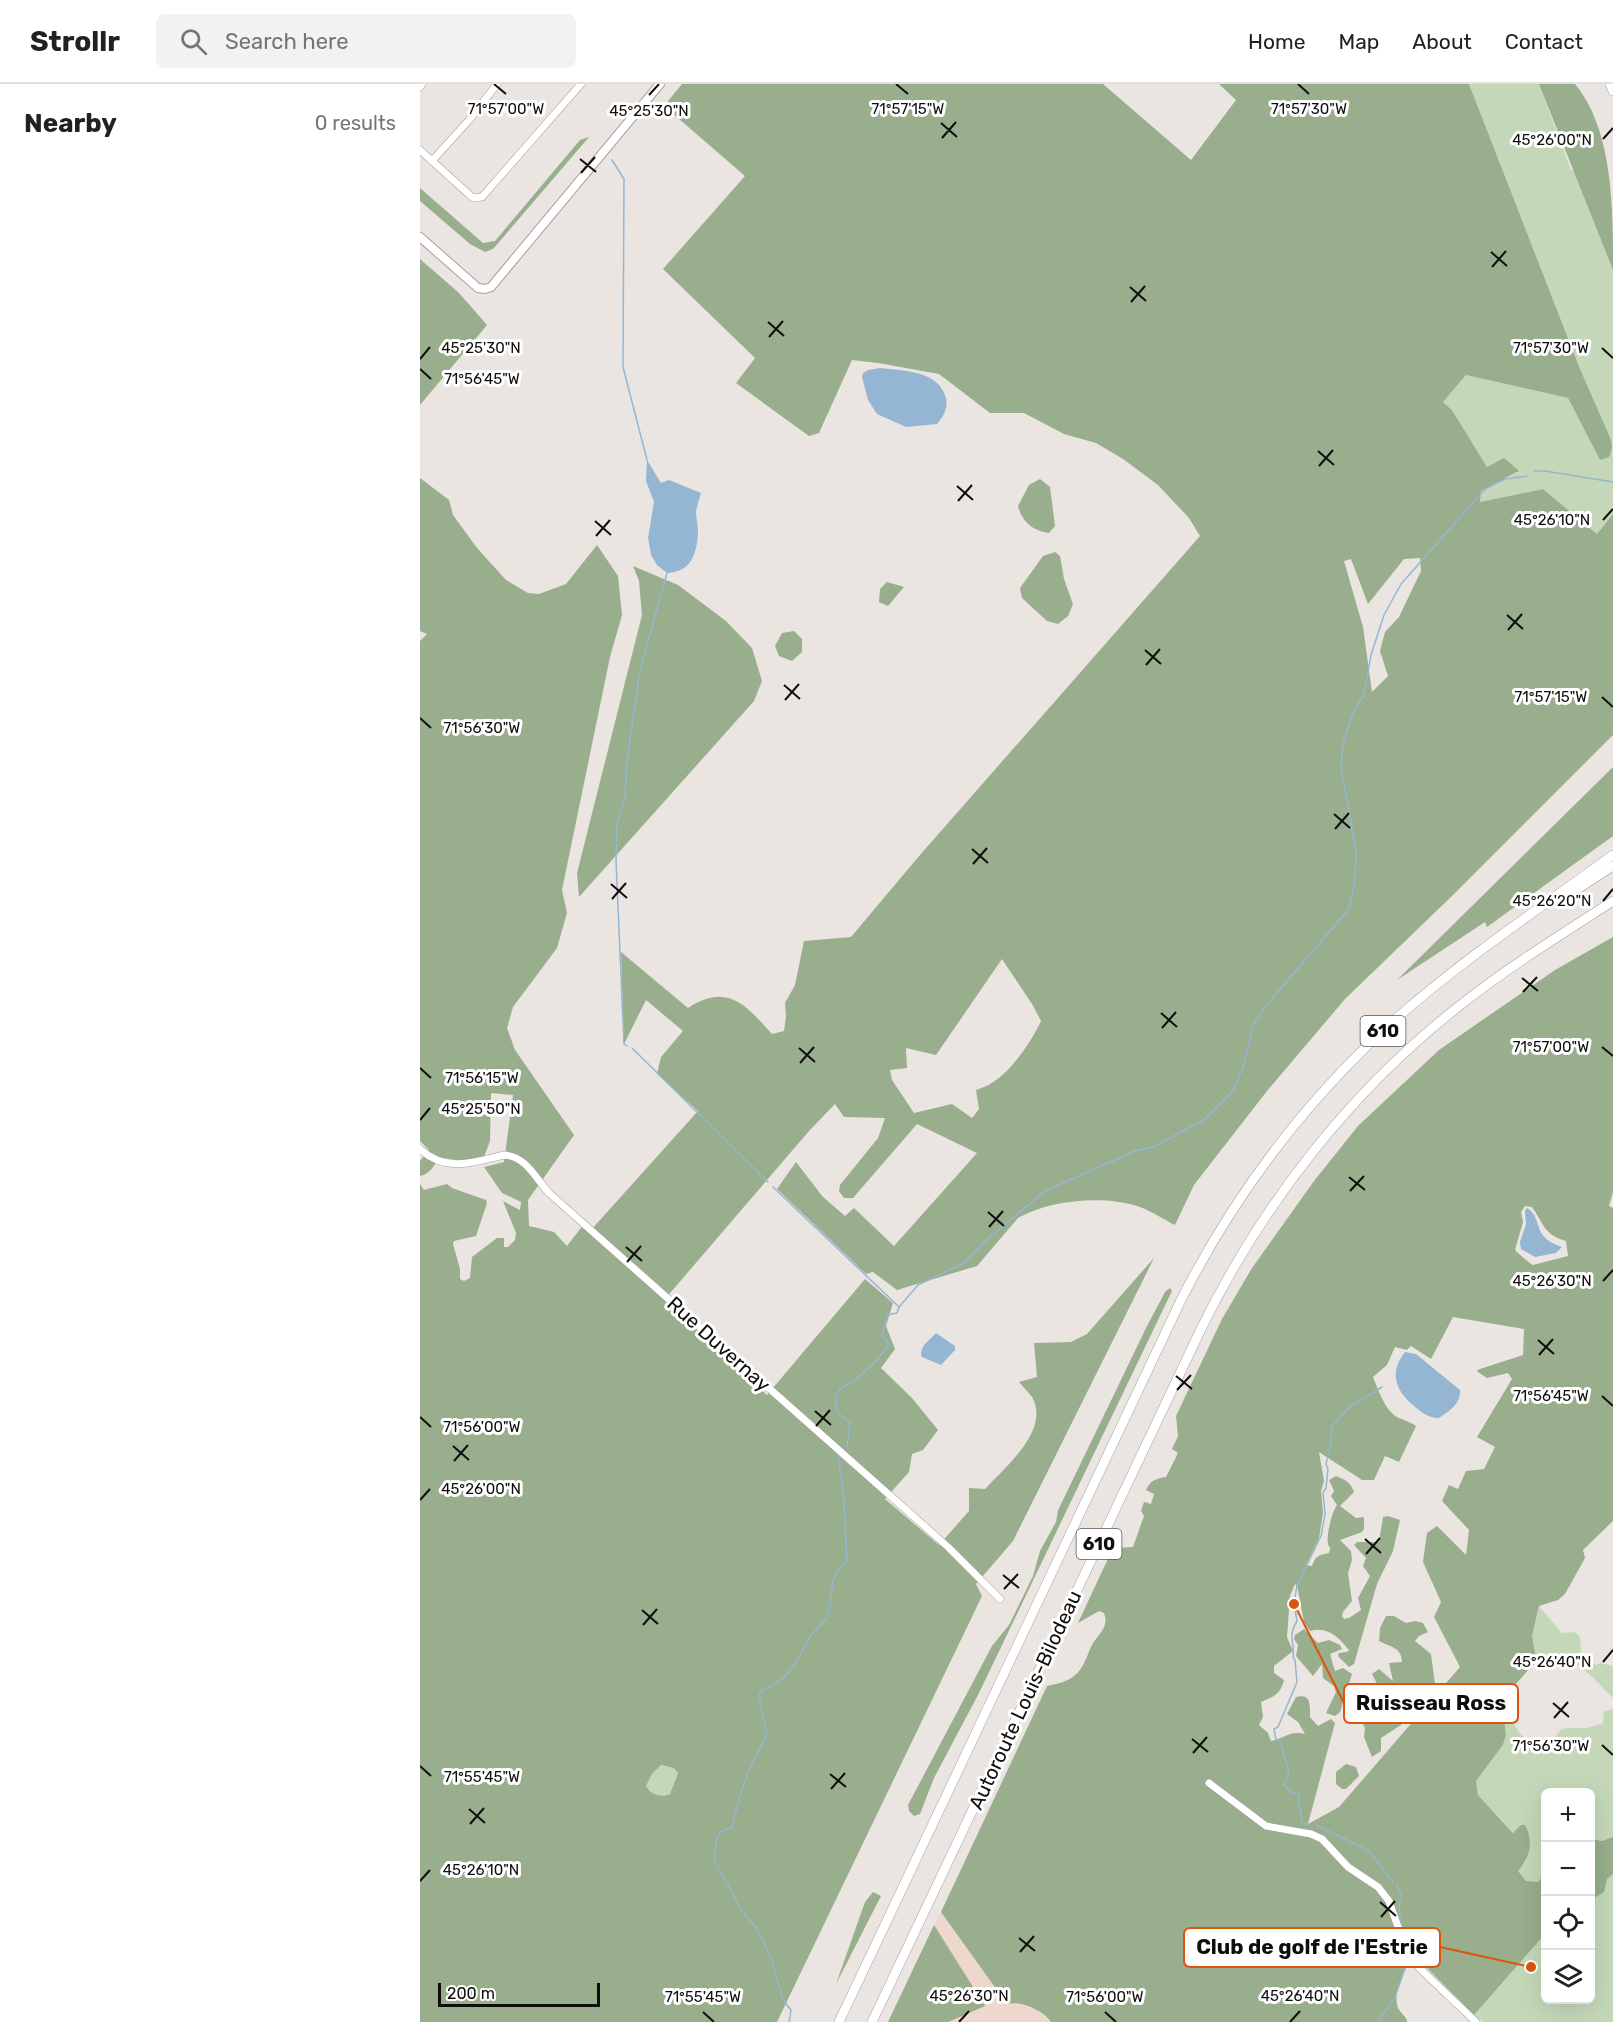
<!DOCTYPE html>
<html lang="en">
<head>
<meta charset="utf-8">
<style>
	body { margin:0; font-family:Rubik,sans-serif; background:#f2f2f2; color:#202124 }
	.controls { position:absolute; right:18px; bottom:18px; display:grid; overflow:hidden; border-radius:9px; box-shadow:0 6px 24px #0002 }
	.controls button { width:54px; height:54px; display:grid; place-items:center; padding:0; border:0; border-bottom:2px solid #e0e0e0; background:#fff; color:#202124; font:30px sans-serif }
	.scale { position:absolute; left:18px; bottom:15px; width:162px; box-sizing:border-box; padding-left:6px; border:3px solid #100e0d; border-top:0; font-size:16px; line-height:21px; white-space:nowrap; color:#100e0d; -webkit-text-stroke:4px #fff; paint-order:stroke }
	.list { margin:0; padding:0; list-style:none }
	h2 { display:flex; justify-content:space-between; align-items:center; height:78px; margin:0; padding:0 24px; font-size:26px }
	h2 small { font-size:20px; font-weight:400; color:#757577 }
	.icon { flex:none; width:33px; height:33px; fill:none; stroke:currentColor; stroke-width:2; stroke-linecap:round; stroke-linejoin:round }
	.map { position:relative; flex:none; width:1193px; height:1938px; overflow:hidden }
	header { display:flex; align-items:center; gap:36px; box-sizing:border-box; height:84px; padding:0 30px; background:#fff; border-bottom:2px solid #e0e0e0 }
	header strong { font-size:28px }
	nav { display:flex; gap:33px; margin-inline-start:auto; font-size:21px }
	.search { width:420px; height:54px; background:#f2f2f2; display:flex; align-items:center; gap:15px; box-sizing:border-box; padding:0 21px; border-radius:9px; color:#757577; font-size:22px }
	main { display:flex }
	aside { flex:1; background:#fff }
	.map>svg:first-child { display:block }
</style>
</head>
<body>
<header>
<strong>Strollr</strong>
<div class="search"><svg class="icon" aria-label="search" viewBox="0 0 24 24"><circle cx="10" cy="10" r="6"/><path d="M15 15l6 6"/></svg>Search here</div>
<nav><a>Home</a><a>Map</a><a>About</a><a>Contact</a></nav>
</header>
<main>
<aside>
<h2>Nearby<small>0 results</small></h2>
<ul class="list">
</ul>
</aside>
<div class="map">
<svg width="1193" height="1938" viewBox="0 0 1193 1938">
	<rect width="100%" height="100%" fill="#ebe5e2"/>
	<polygon fill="#eed7cc" points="521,1828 587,1919 591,1918 615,1925 631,1938 468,1938"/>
	<g fill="#c4d8b9">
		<polygon points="1049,0 1119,0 1151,86 1154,87 1193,186 1193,360 1160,285"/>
		<polygon points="1046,291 1148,314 1180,376 1192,367 1193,361 1193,430 1177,450 1123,405 1060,418 1060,407 1099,388 1067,383 1032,326 1023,318"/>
		<path d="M1119,1522l23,27 13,-1 5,5 1,17 10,9 5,2 4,-2 13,3v32c-24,-24 -48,-56 -83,-30l6,-11 -4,-21z"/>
		<path d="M1081,1608h8c-10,15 17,62 36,54 6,-3 12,-12 17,-17l6,-1h19l16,-5 1,-12 7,-1 2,-2v129l-11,4 -11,-2 -1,-47h-44l-1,81 -7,9 -12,-1 -9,-10 9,-10 -12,-28 -36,-38 -2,-14 27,-36 3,-10z"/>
		<path d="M241,1681l13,3 4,5 -8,21c-9,4 -19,1 -24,-8l6,-12z"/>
		<polygon points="1193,1772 1193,1938 1063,1938 1054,1931 1125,1850 1126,1916 1170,1916 1171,1798"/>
	</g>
	<g fill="#98ae8c" fill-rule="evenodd">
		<path d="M262,0h421l88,76 45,-60 -17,-16h250l111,285 29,66c4,9 4,13 0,22l-9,3 -32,-62 -102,-23 -23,27 9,8 35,57 17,-9 15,13 -38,20 -1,11 63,-13 54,45 16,-20v221l-160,160 -108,104 -78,92 -73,94 -19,40c-12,-6 -25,-15 -38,-19 -34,-11 -88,-6 -119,12l-41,48 -80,24 -24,-18 -7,2 -89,-85 19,-27 27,35 22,19 9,-8 40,38 83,-93 -60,-29 -64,74h-9l-5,-7 1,-6 38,-47 7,-20 -41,-1 -9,-13 -26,27 -144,168 102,96 98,-116 28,24 -7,23 9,23 -14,19 31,30 26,32 -15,20 -11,4 -3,18 -24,27 54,46 30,-34v-23l16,1c19,-21 66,-59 47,-92 -4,-5 -9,-10 -13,-15l18,-5 -3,-34 37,-1 16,-8 67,-76 -141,283 -37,43 6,12 -205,426h-357v-838l4,6 23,-6 5,4 34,12 1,3 -11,33 -22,5 -1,3 7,25v10l4,2 6,-3 2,-21 25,-19h7v9h4l7,-7 1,-7 -13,-32 17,9 1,-8 -19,-9 -18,-26 20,-5 9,-67 -22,-2 -1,48 -6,16 -23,4 -22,-4c-5,9 -9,17 -19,19v-15l9,-11 -9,-9v-500l7,-7 -7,-3v-153l29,22 4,15 24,33 29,32 22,13 11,1 27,-10 31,-39 21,31 4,39 -12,42 -48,233 5,23 -10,35 -44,59 -6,21 8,22 59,85 -46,65 1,26 25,6 13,14 17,-22 7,6 107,-119 -41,-37 4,-17 22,-26 -37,-31 -22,44 -3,-92 67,56c39,-26 58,-3 84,26l12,-3 2,-15 -1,-13 10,-18 9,-44 47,-4 69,-82 280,-319 -11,-18 -31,-33 -35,-26 -27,-16 -32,-9 -40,-21h-34l-51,-39 -61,-11 -26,-3 -33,73 -10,3 -73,-53 19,-25 -92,-89 82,-93 -81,-70zM1000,474l1,13 -22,46 -14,15 -5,19 8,25 -16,16 -9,-65 -19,-66 7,-2 17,45 36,-45zM582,875l30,45 9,17c-8,18 -30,51 -48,61 -5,4 -12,6 -17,8l3,19 -7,9 -20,-14 -38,9 -22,-33 -2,-10 17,-2 -1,-20 30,7zM241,1681l13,3 4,5 -8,21c-9,4 -19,1 -24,-8l6,-12z"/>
		<path d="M1119,0h36c38,46 38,124 38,186z"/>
		<polygon points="169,53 73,165 65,168 50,160 0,117 0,104 63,159 75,157 160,56"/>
		<polygon points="0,175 39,209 67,241 0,321"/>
		<path d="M620,395l10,8 5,39 -6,7c-16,-2 -27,-11 -31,-27l11,-21z"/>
		<polygon points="635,468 640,472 644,495 653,520 648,532 638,540 627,537 602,514 600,504 623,472"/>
		<polygon points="213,482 258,501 306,537 332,564 342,597 334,617 159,813 157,789 222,531 219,497"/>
		<polygon points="467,498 484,503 468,522 459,518 460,505"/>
		<polygon points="374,547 382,555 382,568 372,577 359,572 355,562 362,549"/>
		<polygon points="1193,683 1193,752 1067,843 1065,838 977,896"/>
		<path d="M1193,853v255l-4,14 4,2v313l-30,29 2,8 -20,36 -7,6 -19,6 -7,30 4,21 -6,11 -21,24h-8l5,43 -3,10 -27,36 2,14 35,38 8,-8h4c9,17 5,32 -7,46l8,10 12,1 7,-9v61l-71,81 -59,-59c-10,11 -23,36 -17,52 2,4 7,8 9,12v2h-356c-7,-11 -31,-22 -44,-18l-66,-92 106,-226c9,-2 20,-4 27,-10 10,-8 12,-18 17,-29 5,-12 19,-18 13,-34l-5,-2 -21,12 35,-75 20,-1 11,-31 -3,-5 3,-9 7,2 3,-10 -8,-4c4,-9 10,-12 20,-13l12,-24 -6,-4 6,-13 -2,-20 46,-97 30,-51 62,-87 44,-55 81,-76 116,-80zM1105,1122l7,1c12,17 12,28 34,34l2,15 -35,9c-3,-1 -16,-13 -18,-15l8,-28 -2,-10zM1033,1233l71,12 -1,26 -46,15 1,2 9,6 21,-5 4,6 -35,58 18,10 -11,22 -18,2 -8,18 -9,-4 -7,16 27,29 -3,25 -29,-29 -10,7 -4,29 18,40 -7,15 26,50 -121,140 -31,17 27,-101 -4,-4 -13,7 -8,-9c0,-13 1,-24 -14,-20l-9,17 11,8 7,12c-15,-4 -20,4 -34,7l-3,-8 -9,-8 4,-8 -2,-15c12,-5 20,-8 23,-22l-10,-7v-7l19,-15 -6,-14 3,-41 5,-12 2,2 7,36 6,9c18,-5 28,6 39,19l-2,2 -8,1 -1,3 11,11 5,-3 23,-80 16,-33 7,-31 -12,-4 -5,1 -4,25h-22l-3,3 12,13 -3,8 7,10 -12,22 3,12 -12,8 -5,1 -2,-3 1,-4 9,-11 -4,-28 4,-13 -1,-9 -11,-11 22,-8 2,-3v-12l-8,1 -16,-12 14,-14c-4,-10 -8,-12 -18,-16l-7,4 5,11 -3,5 6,9c-5,6 -11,31 -9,39 3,8 4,-1 1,9 -10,2 -14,3 -17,13l-6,-1 13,-27 4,-25 -2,-22 3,-10 -5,-29 43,28h12l11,-24 14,6 17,-36c-6,-5 -16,-6 -22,-11 -10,-8 -16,-26 -21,-38l14,-12 8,-18 12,3 4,-4 20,13z"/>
		<polygon points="750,1204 752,1207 559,1609 514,1694 500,1730 494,1732 489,1727 488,1721 572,1562 589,1541 613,1492 620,1467 636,1438 638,1426 644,1414 726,1244 745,1208"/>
		<path d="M966,1532h8l12,7 9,-2 8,2 5,9 -9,4 -4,5 16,13 4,30 -10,3 -6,14 -7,7 -15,-15 8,20 -4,12 -20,13v13l-9,6 -8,-20 1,-9 -6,-11 3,-14 6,-5 9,1 10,4 -15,-29 7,-5 14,12 -4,-18 13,-1c0,-15 -12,-15 -23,-21l1,-13z"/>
		<polygon points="884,1545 898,1559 909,1556 920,1561 922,1565 910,1570 915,1587 923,1584 932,1590 920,1628 915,1632 906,1629 916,1608 914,1602 903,1594 902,1580 893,1592 876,1572 878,1561 874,1555 875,1551"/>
		<polygon points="926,1680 936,1683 939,1692 926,1705 922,1705 916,1700 916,1688"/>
		<polygon points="1193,1753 1193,1790 1187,1795 1184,1808 1171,1816 1171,1755 1182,1757"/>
		<polygon points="453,1808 461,1812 416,1900 445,1818"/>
		<polygon points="514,1841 565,1922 528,1938 468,1938"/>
	</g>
	<g fill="#95b6d2">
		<path d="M460,284c25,3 58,2 66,30 2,10 -2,18 -9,26l-31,3 -29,-13 -9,-14 -6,-23 1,-4 5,-3z"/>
		<path d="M227,376l14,23 8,-3 32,13c-2,6 -4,13 -5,19 0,7 2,13 2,20 -1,22 -7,40 -31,41l-10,-8 -6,-10 -3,-17 6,-36 -8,-21z"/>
		<path d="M1107,1124c17,10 3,29 35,39l-6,6 -21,4 -14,-8 -1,-7 6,-18 -1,-13z"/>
		<path d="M516,1249l19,13v4l-14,15 -19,-8c-4,-10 8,-17 14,-24z"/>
		<path d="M985,1268l11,2 44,36c1,14 -11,21 -21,28 -11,0 -18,-6 -25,-12 -19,-16 -25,-34 -9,-54z"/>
	</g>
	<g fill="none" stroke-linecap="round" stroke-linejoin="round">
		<g stroke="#95b6d2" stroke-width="1.5">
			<polyline points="192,76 204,95 203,283 227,376"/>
			<polyline points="1114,387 1125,387 1193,398"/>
			<polyline points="207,962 204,960 196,777 197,739 205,715 207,676 220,586 247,489"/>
			<polyline points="212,964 348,1098"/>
			<polyline points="353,1103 478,1222"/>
			<polyline points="427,1363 430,1338 417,1328 416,1313 420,1305 434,1297 457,1276 469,1260 462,1252 467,1231 477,1229 479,1223 498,1201 544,1179 563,1159 625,1107 715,1067 733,1063 784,1036 813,1007 823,983 833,942 844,924 929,825 935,795 936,768 921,683 924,656 935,624 944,611 951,571 964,531 981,500 1065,405 1085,395 1107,392"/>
			<path d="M888,1741l-6,-4 -4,-24 2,-3 -9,-2 -7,-7 5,-13 -9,-31 -4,-1 -2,-11 4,-2 19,-45 -2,-22 -2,-3c2,-17 -6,-19 4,-36l-3,-17 3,-19 24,-49 4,-22 -2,-21 3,-5 2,-19 -2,-5 5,-19 1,-19 18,-19 32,-20"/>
			<polyline points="896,1741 949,1767 973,1798"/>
			<path d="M976,1800l6,11c-6,14 -1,29 4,44l3,2 6,14"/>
			<path d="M369,1938l2,-12 -8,-10 -12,-42 -13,-28 -16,-19 -28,-52 3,-21 4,-7 11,-3c8,-38 16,-59 35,-93l-8,-39 2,-5c32,-14 33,-28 49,-54 7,-10 16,-13 19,-26 6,-26 -3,-29 18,-51l-4,-71 -5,-32"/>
			<polyline points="958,1938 975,1913 987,1879"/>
		</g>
		<defs>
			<g id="minor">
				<polyline points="0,3 2,0"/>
				<polyline points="0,66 53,114 62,113 161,0"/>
				<polyline points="12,77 50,35 77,0"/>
				<path d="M0,1065c26,24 54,13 84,6 22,1 32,24 45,38l399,354 52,52"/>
				<polyline points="789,1699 846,1742 891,1750 902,1755 928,1783 958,1803 969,1817 985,1863 992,1877 1056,1938"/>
			</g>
			<polyline id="major" points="0,153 58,204 65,205 71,203 240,0"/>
			<g id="highway">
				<polyline points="1190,0 1193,7"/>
				<polyline points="1148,811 1193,782"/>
				<path d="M419,1938l342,-722c56,-110 132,-209 225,-290 65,-56 137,-104 207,-155"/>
				<path d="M452,1938l329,-693c62,-126 150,-239 262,-326 47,-37 99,-69 150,-102"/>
			</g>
		</defs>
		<use href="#minor" stroke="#a6a09e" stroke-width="8"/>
		<use href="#major" stroke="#a6a09e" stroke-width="10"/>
		<use href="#highway" stroke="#a6a09e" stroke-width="10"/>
		<use href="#minor" stroke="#fff" stroke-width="7"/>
		<use href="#major" stroke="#fff" stroke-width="8"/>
		<use href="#highway" stroke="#fff" stroke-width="9"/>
	</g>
	<path fill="none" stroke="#100e0d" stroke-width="2" d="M74,0l12,10M476,0l12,10M878,0l11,10M229,11l10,-11M521,39l16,14M522,54l14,-16M1183,55l10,-11M160,75l16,13M161,89l14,-16M1071,168l16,14M1072,183l14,-16M710,203l16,14M711,218l14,-16M348,238l16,14M349,253l14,-16M1182,264l11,10M0,275l10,-12M0,285l11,10M898,367l16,14M899,382l14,-16M537,402l16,14M538,417l14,-16M1183,436l10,-11M175,437l16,14M176,452l14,-16M1087,531l16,14M1088,546l14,-16M725,566l16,14M726,581l14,-16M364,601l16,14M1182,613l11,10M365,616l14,-16M0,634l11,10M914,730l16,14M915,745l14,-16M552,765l16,14M553,780l14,-16M191,800l16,14M192,815l14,-16M1183,817l10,-12M1102,894l16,13M1103,908l14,-15M741,929l16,14M742,944l14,-16M1182,963l11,9M379,964l16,14M380,979l14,-16M0,984l11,10M0,1036l10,-12M929,1093l16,13M930,1107l14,-15M568,1128l16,14M569,1143l14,-16M206,1163l16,14M207,1178l14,-16M1183,1197l10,-11M1118,1256l16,14M1119,1271l14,-16M756,1292l16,13M757,1306l14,-15M1182,1312l11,10M395,1327l16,14M0,1333l11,10M396,1342l14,-16M33,1362l16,14M34,1377l14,-16M0,1416l10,-11M945,1455l16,14M946,1470l14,-16M583,1491l16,13M584,1505l14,-15M222,1526l16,14M223,1541l14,-16M1183,1578l10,-12M1133,1619l16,14M1134,1634l14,-16M772,1655l16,13M1182,1661l11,10M773,1669l14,-16M0,1682l11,10M410,1690l16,13M411,1705l14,-16M49,1725l16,14M50,1740l14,-16M0,1797l10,-11M960,1818l16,14M961,1833l14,-16M599,1854l16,13M600,1868l14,-16M283,1928l11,10M685,1928l11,10M539,1938l10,-11M870,1938l10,-11"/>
	<g text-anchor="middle" stroke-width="6" stroke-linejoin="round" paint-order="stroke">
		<g fill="#fff" stroke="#585656" stroke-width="1.5">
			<rect x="940.5" y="932" width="45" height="30" rx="4.5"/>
			<rect x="656.5" y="1445" width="45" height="30" rx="4.5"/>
		</g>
		<g font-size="18" font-weight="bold" fill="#100e0d">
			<text x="963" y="953">610</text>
			<text x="679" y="1466">610</text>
		</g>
		<g font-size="20" fill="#100e0d" stroke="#fff">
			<text transform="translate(299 1260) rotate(42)" y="7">Rue Duvernay</text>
			<text transform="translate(605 1616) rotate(-65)" y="7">Autoroute Louis-Bilodeau</text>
		</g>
	</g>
	<g font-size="15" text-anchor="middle" fill="#100e0d" stroke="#fff" stroke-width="6" stroke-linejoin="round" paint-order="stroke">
		<text x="86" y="30">71°57'00"W</text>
		<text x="488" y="30">71°57'15"W</text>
		<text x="889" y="30">71°57'30"W</text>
		<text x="229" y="32">45°25'30"N</text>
		<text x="1132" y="61">45°26'00"N</text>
		<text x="61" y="269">45°25'30"N</text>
		<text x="1131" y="269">71°57'30"W</text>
		<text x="62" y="300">71°56'45"W</text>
		<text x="1132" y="441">45°26'10"N</text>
		<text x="1131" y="618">71°57'15"W</text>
		<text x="62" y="649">71°56'30"W</text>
		<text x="1132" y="822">45°26'20"N</text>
		<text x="1131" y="968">71°57'00"W</text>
		<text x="62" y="999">71°56'15"W</text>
		<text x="61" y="1030">45°25'50"N</text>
		<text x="1132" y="1202">45°26'30"N</text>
		<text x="1131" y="1317">71°56'45"W</text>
		<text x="62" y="1348">71°56'00"W</text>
		<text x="61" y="1410">45°26'00"N</text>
		<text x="1132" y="1583">45°26'40"N</text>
		<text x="1131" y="1667">71°56'30"W</text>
		<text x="62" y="1698">71°55'45"W</text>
		<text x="61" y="1791">45°26'10"N</text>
		<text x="549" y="1917">45°26'30"N</text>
		<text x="880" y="1917">45°26'40"N</text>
		<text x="283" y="1918">71°55'45"W</text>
		<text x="685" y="1918">71°56'00"W</text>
	</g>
	<path fill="none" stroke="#dd550c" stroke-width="2" d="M874 1520L924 1619M1111 1883L1020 1863"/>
	<g fill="#dd550c" stroke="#fff" stroke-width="2">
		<circle cx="874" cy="1520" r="6"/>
		<circle cx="1111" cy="1883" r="6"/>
	</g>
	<g fill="#fff" stroke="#dd550c" stroke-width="2">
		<rect x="924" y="1600" width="174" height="39" rx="6"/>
		<rect x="764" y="1844" width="256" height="39" rx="6"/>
	</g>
	<g font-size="21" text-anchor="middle" font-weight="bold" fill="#100e0d">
		<text x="1011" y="1626">Ruisseau Ross</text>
		<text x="892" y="1870">Club de golf de l'Estrie</text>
	</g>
</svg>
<div class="controls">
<button>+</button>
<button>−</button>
<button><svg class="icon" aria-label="locate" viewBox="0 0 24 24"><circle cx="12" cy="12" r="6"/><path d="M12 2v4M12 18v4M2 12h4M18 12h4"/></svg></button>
<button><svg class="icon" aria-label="layers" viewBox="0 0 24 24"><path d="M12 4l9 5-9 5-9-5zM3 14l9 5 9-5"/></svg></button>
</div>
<div class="scale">200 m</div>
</div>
</main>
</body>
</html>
